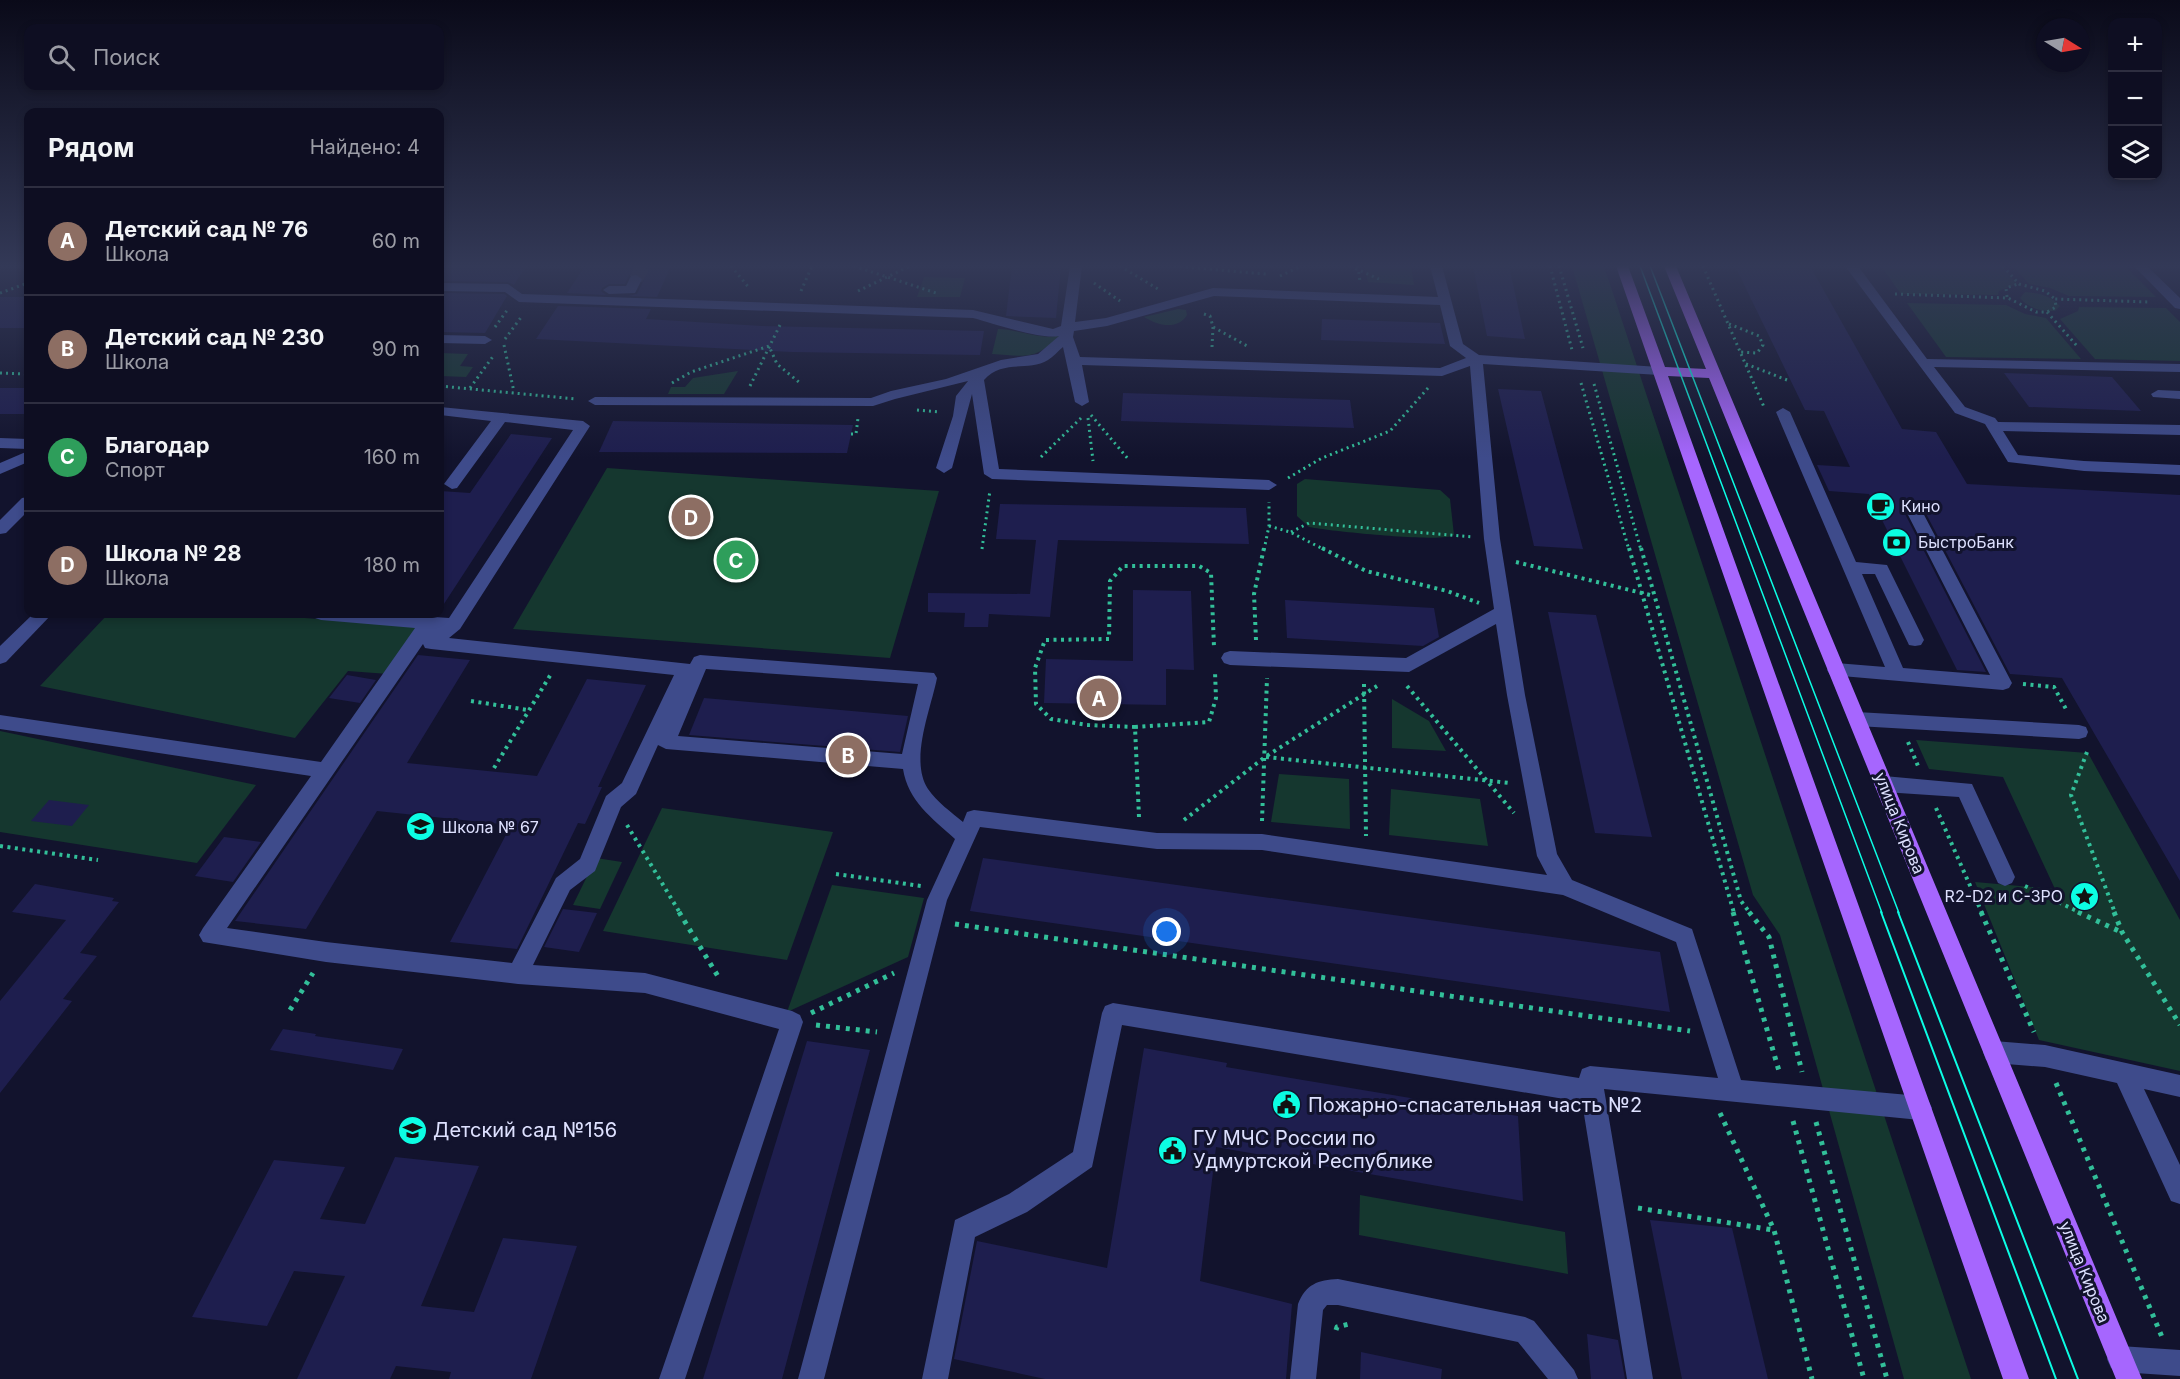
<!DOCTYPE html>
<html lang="ru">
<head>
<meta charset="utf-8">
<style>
	body { margin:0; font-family:Inter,sans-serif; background:#17172a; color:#f1f3f6 }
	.controls { position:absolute; right:18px; top:18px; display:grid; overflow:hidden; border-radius:12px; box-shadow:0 3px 9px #0003 }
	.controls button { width:54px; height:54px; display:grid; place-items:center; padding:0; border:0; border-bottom:2px solid #2e2e40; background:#0e0e22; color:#f1f3f6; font:30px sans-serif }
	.compass { position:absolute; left:2036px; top:18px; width:54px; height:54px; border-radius:50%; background:#0e0e22; box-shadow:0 3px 9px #0003; rotate:101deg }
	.you { position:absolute; left:1167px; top:932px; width:21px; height:21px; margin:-15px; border:4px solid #fff; border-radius:50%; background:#1a73e8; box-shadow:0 0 0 9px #1a73e833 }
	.badge { display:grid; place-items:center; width:39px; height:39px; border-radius:50%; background:#db2777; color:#fff; font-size:20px; font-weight:700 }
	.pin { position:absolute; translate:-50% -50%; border:3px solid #fff; box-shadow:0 2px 6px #0006 }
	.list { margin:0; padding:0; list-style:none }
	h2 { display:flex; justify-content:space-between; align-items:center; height:78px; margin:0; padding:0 24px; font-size:26px }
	h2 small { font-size:20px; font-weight:400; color:#9b9ca5 }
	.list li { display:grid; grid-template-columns:39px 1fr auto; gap:18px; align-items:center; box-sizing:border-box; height:108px; padding:0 24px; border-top:2px solid #2e2e40 }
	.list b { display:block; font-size:22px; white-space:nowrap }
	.list p { margin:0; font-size:20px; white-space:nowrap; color:#9b9ca5 }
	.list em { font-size:20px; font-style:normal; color:#9b9ca5 }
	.icon { flex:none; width:33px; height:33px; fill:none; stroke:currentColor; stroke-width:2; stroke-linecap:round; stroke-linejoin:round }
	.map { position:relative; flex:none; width:2180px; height:1379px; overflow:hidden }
	.search { position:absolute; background:#0e0e22; box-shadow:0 3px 9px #0003; left:24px; top:24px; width:420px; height:66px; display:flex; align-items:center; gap:15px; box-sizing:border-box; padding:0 21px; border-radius:12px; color:#9b9ca5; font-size:22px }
	.panel { position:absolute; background:#0e0e22; box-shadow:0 3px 9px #0003; left:24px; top:108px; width:420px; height:510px; border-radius:12px }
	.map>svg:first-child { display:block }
</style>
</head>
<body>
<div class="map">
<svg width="2180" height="1379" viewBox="0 0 2180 1379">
	<rect width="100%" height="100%" fill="#12132d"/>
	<g fill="#15372f">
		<polygon points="1364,266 1411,266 1414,285 1368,282"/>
		<polygon points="1572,266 1604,266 1971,1379 1904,1379 1780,935 1753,895"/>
		<polygon points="1881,266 2002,266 2017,284 1999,291 1998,295 1901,294"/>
		<polygon points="2013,266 2125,266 2156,297 2069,296 2050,288 2029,284"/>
		<polygon points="924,277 965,278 960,297 917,297"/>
		<path d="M2025,292c14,1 25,3 35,14l-5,5c-15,0 -25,-2 -35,-13z"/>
		<polygon points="1907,303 2006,305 2025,314 2046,318 2081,359 1946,357"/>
		<polygon points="2079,307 2166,308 2180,322 2180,361 2095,359 2060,319 2078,311"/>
		<path d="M1178,309l8,1 1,5c-10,16 -30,10 -43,2z"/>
		<path d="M998,329c20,0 43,12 62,6 -25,26 -34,21 -68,19z"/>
		<polygon points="440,353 468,354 460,366 473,367 466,377 440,376"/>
		<polygon points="738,371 724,394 668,394 671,387 685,387 693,378"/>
		<polygon points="607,468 939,491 890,658 513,629"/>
		<path d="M1305,479l135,11 10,9 4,36c-10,8 -126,-4 -145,-8l-12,-11v-32z"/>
		<polygon points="108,614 254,614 420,627 388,674 348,671 295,738 40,686"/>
		<polygon points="1392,699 1429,721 1446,751 1392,748"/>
		<polygon points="0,731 256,785 197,863 0,832"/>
		<polygon points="1916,740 2088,753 2180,920 2180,1071 2039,1040 1975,882 2055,889 2003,777 1929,769"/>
		<polygon points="1279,774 1349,779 1350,829 1271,822"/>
		<polygon points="1391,789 1480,799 1488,846 1389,835"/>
		<polygon points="662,808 833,832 787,960 603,931"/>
		<polygon points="596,858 622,862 600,909 573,905"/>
		<polygon points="832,885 924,898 908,957 787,1012"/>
		<polygon points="1360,1195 1565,1232 1568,1274 1359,1235"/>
	</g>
	<g fill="#1e1e4e">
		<polygon points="440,266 526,266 514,285 508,282 440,281"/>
		<polygon points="585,266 671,266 657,297 628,296 637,294 644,280 636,273 629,275 625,284 609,284 602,288 601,291 606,295 567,293"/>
		<polygon points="1012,266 1061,266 1056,318 1006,316"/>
		<polygon points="1473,266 1509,266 1525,339 1487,336"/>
		<polygon points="1735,266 1810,266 1902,429 1936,432 1967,484 2180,495 2180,881 2062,678 2010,674 1922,506 1908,505 1904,512 1986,672 1957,670 1869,494 1829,491 1817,465 1850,467 1824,411 1805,410"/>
		<polygon points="440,293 504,294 507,296 485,333 440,332"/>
		<rect x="0" y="297" width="28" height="31"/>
		<polygon points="558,306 651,309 646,319 762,326 984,331 980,355 792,352 536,339"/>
		<polygon points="1322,319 1440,323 1445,344 1321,340"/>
		<polygon points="2004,373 2112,377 2141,411 2029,407"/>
		<rect x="0" y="388" width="28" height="26"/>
		<polygon points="1498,389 1541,391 1583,549 1534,546"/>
		<polygon points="1123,393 1350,400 1354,428 1121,421"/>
		<polygon points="613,421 853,425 847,453 599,452"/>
		<polygon points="511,434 552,438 440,610 440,491 470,493"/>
		<polygon points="1000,504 1246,508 1249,544 1058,540 1050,617 989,614 988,627 964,627 965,613 928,612 928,593 1030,594 1036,540 996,539"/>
		<polygon points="1133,590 1191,591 1194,670 1166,669 1166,705 1044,703 1046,659 1133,661"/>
		<polygon points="1285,600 1434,608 1439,637 1423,646 1287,638"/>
		<polygon points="1548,612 1596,615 1652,837 1595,833"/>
		<polygon points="418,655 470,660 407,763 537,776 587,679 646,685 598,787 602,787 585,824 578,823 517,949 450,942 511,825 377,811 306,929 235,921"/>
		<polygon points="347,675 376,680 360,703 329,698"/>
		<polygon points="704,698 908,716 900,752 689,735"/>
		<polygon points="49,800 89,805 72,826 31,821"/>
		<polygon points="224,837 261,842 233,882 195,876"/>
		<polygon points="983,858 1660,952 1670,1012 970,911"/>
		<polygon points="35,884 114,898 112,901 119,902 80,953 97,956 63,999 72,1001 0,1093 0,1001 66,920 12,912"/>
		<polygon points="563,909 597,913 579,952 544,947"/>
		<polygon points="283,1029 316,1034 315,1036 403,1049 393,1070 270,1050"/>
		<polygon points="807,1041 870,1050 782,1379 703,1379"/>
		<polygon points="1144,1048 1227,1063 1226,1067 1518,1116 1523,1201 1216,1147 1200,1281 1292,1304 1286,1379 1045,1379 954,1359 977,1241 1107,1268"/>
		<polygon points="395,1157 479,1166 421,1306 474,1312 503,1238 577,1246 531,1379 449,1379 451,1372 396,1366 390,1379 297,1379 345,1276 294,1271 267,1326 192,1317 274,1160 345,1167 320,1219 365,1224"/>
		<polygon points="1650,1220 1732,1228 1768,1379 1682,1379"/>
		<polygon points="1587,1334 1618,1340 1625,1379 1591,1379"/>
		<polygon points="1361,1352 1442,1369 1441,1379 1360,1379"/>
	</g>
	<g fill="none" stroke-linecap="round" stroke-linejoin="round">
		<polyline stroke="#31324c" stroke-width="14" stroke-dasharray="14 8" stroke-linecap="butt" points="636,279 643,266"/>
		<g stroke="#32bf99" stroke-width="3" stroke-dasharray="2 4" stroke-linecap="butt">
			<polyline points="731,266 750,289"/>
			<polyline points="854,266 939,294"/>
			<polyline points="1120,266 1158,289"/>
			<polyline points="1174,266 1266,274"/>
			<polyline points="1350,266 1379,279"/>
			<polyline points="1358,266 1360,282"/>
			<polyline points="1550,266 1572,350"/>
			<polyline points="1559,266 1583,348"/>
			<polyline points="1703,266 1764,407"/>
			<polyline points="2003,266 2019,284 2045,291 2055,299"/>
			<polyline points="1280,276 1301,266"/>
			<polyline points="1094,283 1120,301"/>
			<polyline points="801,291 812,266"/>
			<polyline points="858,291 910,266"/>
			<polyline points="0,293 28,283"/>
			<polyline points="1895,294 2008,298 2036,312 2047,312 2056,307 2055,299 2150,302"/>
			<polyline points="2007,297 2006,288 2018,284"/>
			<polyline points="2047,312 2078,347"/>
			<polyline points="1204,314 1210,316 1213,327 1249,347"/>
			<polyline points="1729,324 1759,336 1763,345 1757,353 1740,352"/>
			<polyline points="495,327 508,309"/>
			<polyline points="505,339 522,316"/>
			<polyline points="504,345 514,392"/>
			<polyline points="1212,347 1213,327"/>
			<polyline points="1746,364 1787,380"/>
			<polyline points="0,373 28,374"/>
			<polyline points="672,383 691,372 769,346 777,364 800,383"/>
			<polyline points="1581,383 1629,550"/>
			<polyline points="1594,384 1641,550"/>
			<polyline points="440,386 576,399"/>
			<polyline points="750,386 780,325"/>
			<polyline points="470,388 494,355"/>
			<polyline points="917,410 940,412"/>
			<polyline points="1091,415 1129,460"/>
			<polyline points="1088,418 1093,461"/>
			<polyline points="851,434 856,434 858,418"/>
			<polyline points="1041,457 1081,418"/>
			<polyline points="1288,478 1322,458 1390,431 1428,388"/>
			<polyline points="1269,526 1290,532 1325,550"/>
			<polyline points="1291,532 1309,523 1473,537"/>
			<polyline points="982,549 990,490"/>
			<polyline points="1264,550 1269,526 1269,502"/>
		</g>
		<g stroke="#32bf99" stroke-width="4" stroke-dasharray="3 4.5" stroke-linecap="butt">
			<polyline points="1322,548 1366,571 1447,591 1479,603"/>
			<polyline points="1629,548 1734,913"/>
			<polyline points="1641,548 1741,901 1750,913"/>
			<polyline points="1516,562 1654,596"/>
			<polyline points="1256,640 1254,594 1264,548"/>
			<polyline points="1364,684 1366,836"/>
			<polyline points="2023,684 2054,687 2067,711"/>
			<polyline points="1407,686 1514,813"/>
			<polyline points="471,701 528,710"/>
			<polyline points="1135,727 1087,725 1051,719 1036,704 1035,668 1045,640 1109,639 1110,581 1123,566 1199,566 1211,573 1214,647"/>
			<polyline points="1908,742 1918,766"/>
			<polyline points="2087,752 2071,795 2115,913"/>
			<polyline points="1266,757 1510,783"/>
			<polyline points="494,768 551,674"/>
			<polyline points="1936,808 1982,913"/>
			<polyline points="1139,817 1135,727 1209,722 1216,698 1215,672"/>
			<polyline points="1184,820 1265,757 1377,686"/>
			<polyline points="1262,821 1267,678"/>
			<polyline points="627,825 680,913"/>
			<polyline points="0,846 98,860"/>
			<polyline points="836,874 921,886"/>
			<polyline points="2025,886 2081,913"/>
		</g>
		<g stroke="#32bf99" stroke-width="5" stroke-dasharray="4 6" stroke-linecap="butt">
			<polyline points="679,912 719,978"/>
			<polyline points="1733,912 1779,1071"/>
			<polyline points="1749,912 1769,937 1802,1072"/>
			<polyline points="1981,912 2034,1032"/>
			<polyline points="2078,912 2121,932"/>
			<polyline points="2114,912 2122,932 2180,1025"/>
			<polyline points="955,924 1690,1031"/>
			<polyline points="290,1010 313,973"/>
			<polyline points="811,1013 894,973"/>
			<polyline points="816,1025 877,1032"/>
			<polyline points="2056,1083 2162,1337"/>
			<polyline points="1720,1113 1774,1230 1812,1379"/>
			<polyline points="1793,1121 1864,1379"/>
			<polyline points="1816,1122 1887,1379"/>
			<polyline points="1638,1208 1773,1230"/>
			<polyline points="1336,1330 1337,1327 1353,1323"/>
		</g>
		<g fill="#3e4b8b" fill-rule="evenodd">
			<path d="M1070,266h12l-7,56 31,-4 107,-30 225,9 -8,-31h12l21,78 16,11 180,12 7,4 -7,4 -176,-11 17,175 25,156 32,159 15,26 120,49 49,151 179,16 8,4 4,8 -4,8 -8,4 -316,-31 49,290h-26l-45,-277 -460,-77 -30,142 -65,45 -52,25 -27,142h-26l33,-159 54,-26 64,-42 29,-139 3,-7 8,-3 466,75 3,-9 8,-3 128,12 -42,-136 -113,-47 -301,-45 -105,-1 -177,-22 -33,73 -123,479h-26l129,-479 28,-61c-23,-21 -47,-38 -52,-70l-237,-20 -8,-4 -22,49 -15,13 -26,64 -25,19 -37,75 112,8 147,38 8,4 3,7 -118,357h-26l120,-350 -134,-36 -127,-9 -192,-22 -123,-20 -4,-7 4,-7 108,-152 -311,-47v-14l321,47 94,-134 -94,-8 -6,-2 -2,-4h76l60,4 124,-188 -68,-8 -48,66 -5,1 -8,-5 47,-63 -51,-6v-8l143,14 7,5 -130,203 -11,9 241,26 4,-7 6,-2 234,18 3,5c-6,31 -28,82 -9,111 9,13 23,23 35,33l4,-10 7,-2 183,23 105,1 285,41 -10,-19 -30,-161 -11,-71 -87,48 -179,-7 -6,-2 -3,-5 3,-5 6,-2 176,7 88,-49 -10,-70 -14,-173 -28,10 -360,-11 7,37 -7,4 -7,-4 -12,-55c-5,4 -10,10 -15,13 -20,12 -46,-1 -64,20l15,89 270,11 8,5 -8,5 -277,-11 -8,-5 -12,-80 -20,74 -8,5 -8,-5 17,-52 3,-20 12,-15 -73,18 -22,7 -278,-1 -7,-4 7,-4 276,1 20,-7 55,-12 55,-19 37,-6 21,-18c-18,4 -67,-13 -86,-18l-454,-16 -14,-10 -65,-1v-8l68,1 14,10 451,16 80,19 8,-3zM1214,296l226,9 10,41 16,12 -26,10 -360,-11 -7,-20 1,-6 33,-5zM423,644l2,4 6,1 243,26 -52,108 -16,13 -26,63 -24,19 -44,85 -186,-21 -99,-14zM706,669l212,15 -16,70 -224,-18z"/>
			<polygon points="1845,266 1858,266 1927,359 2180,364 2180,372 1934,367 1965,407 1995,418 1998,422 2180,425 2180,435 2003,431 2018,455 2084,461 2180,465 2180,475 2084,471 2008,462 1985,424 1955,413"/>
			<polygon points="2134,266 2147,266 2180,298 2180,309 2175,308"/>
			<polygon points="636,275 642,279 635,293 609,294 603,290 609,286 626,286 631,276"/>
			<polygon points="440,335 485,336 492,340 485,344 440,343"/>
			<polygon points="2158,390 2180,391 2180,399 2153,397 2151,394"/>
			<polygon points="1783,408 1790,412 1856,562 1887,565 1924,640 1921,645 1915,646 1909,645 1875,574 1862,574 1903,668 1990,675 1906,511 1908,507 1920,507 1922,511 2012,683 2009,688 2003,690 1830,675 1827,670 1830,665 1836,663 1885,667 1776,412"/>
			<polygon points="0,438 28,439 28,449 0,448"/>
			<polygon points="28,451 28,462 0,474 0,463"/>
			<polygon points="28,497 28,511 6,533 0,534 0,520 22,498"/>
			<polygon points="33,614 52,614 6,662 0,664 0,646"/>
			<polygon points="1857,712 2079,725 2086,727 2088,732 2086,737 2079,739 1857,726 1851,724 1848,719 1851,714"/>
			<polygon points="1884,776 1972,784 2015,877 2012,883 2005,886 1998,883 1959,797 1884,792 1877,790 1874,784 1877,778"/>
			<polygon points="1994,1041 2045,1045 2180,1075 2180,1097 2144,1089 2180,1165 2180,1204 2171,1201 2117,1083 2045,1067 1994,1063 1986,1060 1983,1052 1986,1044"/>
			<path d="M1338,1279l187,38 9,4 40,49 4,9h-30l-30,-37 -180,-37h-11l-4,5 -7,69h-26l8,-75c8,-20 20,-24 40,-25z"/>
			<polygon points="2120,1346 2180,1350 2180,1376 2120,1372 2111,1368 2107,1359 2111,1350"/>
		</g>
		<polygon fill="#a666fe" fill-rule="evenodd" points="1616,266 1628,266 1665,367 1706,369 1664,266 1676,266 2142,1379 2116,1379 1709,378 1668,376 2029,1379 2003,1379"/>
		<g stroke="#0cfde3" stroke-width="1.5">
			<polyline points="1640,266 1882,913"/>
			<polyline points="1650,266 1899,913"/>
		</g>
		<g stroke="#0cfde3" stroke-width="2">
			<polyline points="1881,912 2056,1379"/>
			<polyline points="1898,912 2078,1379"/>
		</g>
	</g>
	<linearGradient id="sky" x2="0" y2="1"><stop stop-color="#0a0a19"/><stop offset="0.58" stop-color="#333957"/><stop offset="1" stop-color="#333957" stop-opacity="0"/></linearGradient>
	<rect width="2180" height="459" fill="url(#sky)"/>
	<defs>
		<symbol id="cafe-disc" viewBox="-11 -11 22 22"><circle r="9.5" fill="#0cfde3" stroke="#12132d"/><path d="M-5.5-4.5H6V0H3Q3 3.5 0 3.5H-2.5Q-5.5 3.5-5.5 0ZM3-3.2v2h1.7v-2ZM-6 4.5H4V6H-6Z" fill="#111"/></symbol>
		<symbol id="bank-disc" viewBox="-11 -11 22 22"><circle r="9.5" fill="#0cfde3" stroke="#12132d"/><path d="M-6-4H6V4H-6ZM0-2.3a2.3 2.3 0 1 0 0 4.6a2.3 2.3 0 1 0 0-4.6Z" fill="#111"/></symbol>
		<symbol id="school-disc" viewBox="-11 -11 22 22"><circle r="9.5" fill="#0cfde3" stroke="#12132d"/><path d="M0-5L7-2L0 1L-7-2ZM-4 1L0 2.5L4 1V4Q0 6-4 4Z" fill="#111"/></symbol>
		<symbol id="sight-disc" viewBox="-11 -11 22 22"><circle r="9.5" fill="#0cfde3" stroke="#12132d"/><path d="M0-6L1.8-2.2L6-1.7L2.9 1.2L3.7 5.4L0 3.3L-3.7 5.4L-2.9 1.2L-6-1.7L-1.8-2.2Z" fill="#111"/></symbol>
		<symbol id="civic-disc" viewBox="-11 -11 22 22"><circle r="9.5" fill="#0cfde3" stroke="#12132d"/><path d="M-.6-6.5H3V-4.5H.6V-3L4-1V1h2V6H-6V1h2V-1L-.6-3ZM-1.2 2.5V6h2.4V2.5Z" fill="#111"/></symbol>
	</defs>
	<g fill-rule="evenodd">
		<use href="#cafe-disc" x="1864" y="490" width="33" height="33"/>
		<use href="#bank-disc" x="1880" y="526" width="33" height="33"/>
		<use href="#school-disc" x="404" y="810" width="33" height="33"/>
		<use href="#sight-disc" x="2068" y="880" width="33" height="33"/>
		<use href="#civic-disc" x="1270" y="1088" width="33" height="33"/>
		<use href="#school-disc" x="396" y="1114" width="33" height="33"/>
		<use href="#civic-disc" x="1156" y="1134" width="33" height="33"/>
	</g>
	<g text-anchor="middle" stroke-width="6" stroke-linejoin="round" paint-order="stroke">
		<g font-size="16" fill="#dee1ff" stroke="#12132d" text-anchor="start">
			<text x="1901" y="512">Кино</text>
			<text x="1918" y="548">БыстроБанк</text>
			<text x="442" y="833">Школа № 67</text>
			<text x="2063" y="902" text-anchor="end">R2-D2 и C-3PO</text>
		</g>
		<g font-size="16" fill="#dee1ff" stroke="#12132d">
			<text transform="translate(1900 823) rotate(68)" y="6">улица Кирова</text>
			<text transform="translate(2085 1272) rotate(68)" y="6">улица Кирова</text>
		</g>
		<g font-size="20" fill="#dee1ff" stroke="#12132d" text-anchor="start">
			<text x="1308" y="1112">Пожарно-спасательная часть №2</text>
			<text x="433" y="1137">Детский сад №156</text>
			<text x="1193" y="1145">ГУ МЧС России по<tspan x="1193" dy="23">Удмуртской Республике</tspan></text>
		</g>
	</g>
</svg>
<div class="controls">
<button>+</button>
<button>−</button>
<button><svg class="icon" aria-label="layers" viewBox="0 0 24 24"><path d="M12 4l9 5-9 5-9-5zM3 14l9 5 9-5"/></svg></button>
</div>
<svg class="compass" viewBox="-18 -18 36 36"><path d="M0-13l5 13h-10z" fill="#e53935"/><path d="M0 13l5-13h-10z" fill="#9b9ca5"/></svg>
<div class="you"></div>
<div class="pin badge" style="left:1099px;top:698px;background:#8d6e63">A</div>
<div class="pin badge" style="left:848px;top:755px;background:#8d6e63">B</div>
<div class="pin badge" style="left:736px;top:560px;background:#2e9e5b">C</div>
<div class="pin badge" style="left:691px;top:517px;background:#8d6e63">D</div>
<div class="search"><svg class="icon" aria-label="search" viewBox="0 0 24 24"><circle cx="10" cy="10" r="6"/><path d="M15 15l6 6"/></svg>Поиск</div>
<section class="panel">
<h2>Рядом<small>Найдено: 4</small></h2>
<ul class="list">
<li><span class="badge" style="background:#8d6e63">A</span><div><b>Детский сад № 76</b><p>Школа</p></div><em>60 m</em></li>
<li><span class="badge" style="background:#8d6e63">B</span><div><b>Детский сад № 230</b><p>Школа</p></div><em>90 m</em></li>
<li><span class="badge" style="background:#2e9e5b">C</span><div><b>Благодар</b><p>Спорт</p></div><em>160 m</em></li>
<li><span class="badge" style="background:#8d6e63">D</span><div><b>Школа № 28</b><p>Школа</p></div><em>180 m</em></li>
</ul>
</section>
</div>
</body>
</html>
